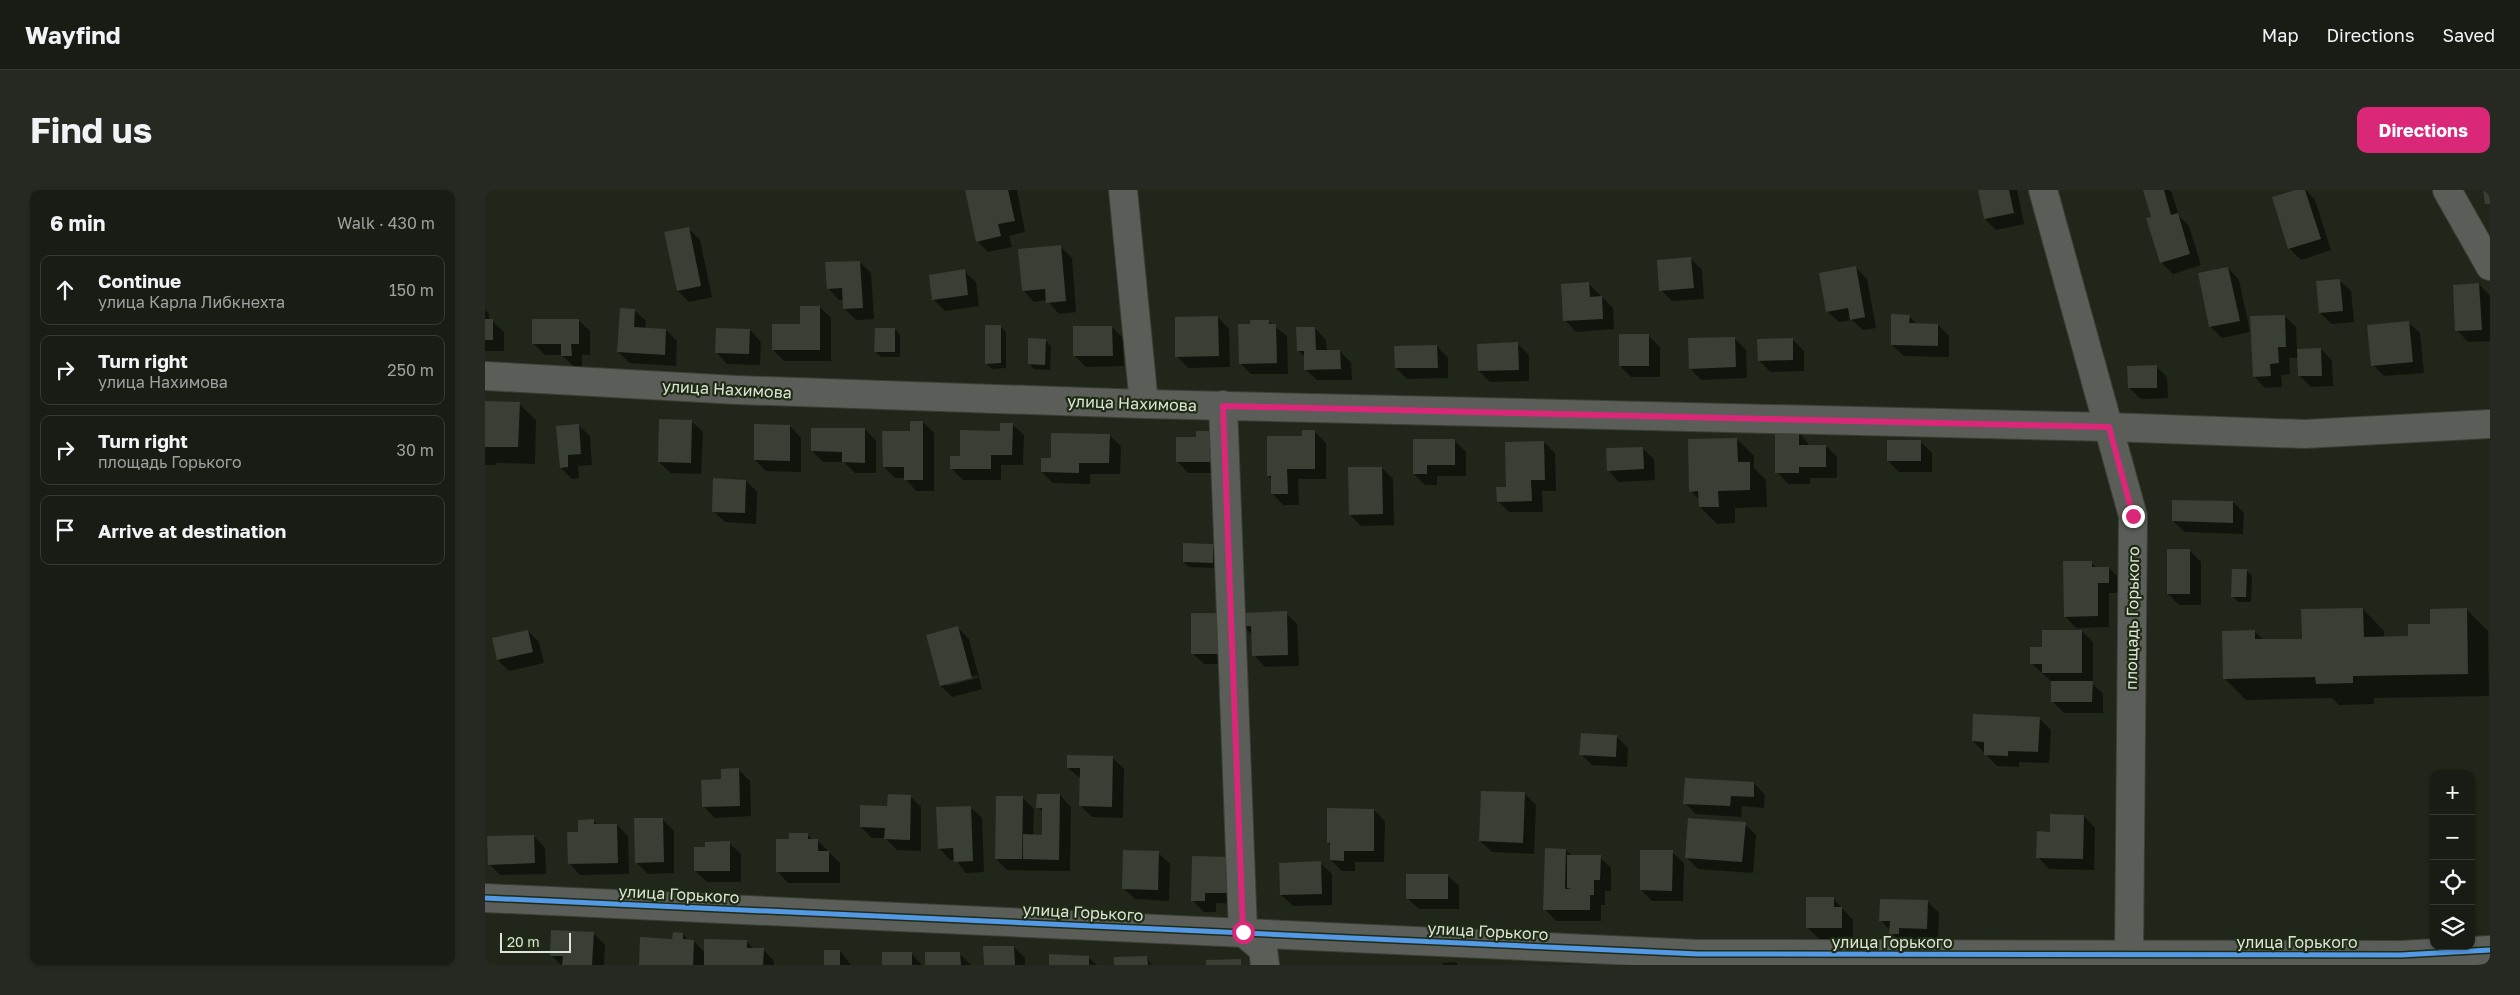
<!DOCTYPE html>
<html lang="en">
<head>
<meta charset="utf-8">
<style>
	body { margin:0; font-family:"Golos Text",sans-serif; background:#252922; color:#f1f3f6 }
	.controls { position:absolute; right:15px; bottom:15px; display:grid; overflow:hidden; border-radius:10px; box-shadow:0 1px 4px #0004 }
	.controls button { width:45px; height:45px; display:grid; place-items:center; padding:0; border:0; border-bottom:1px solid #363a34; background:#181c14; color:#f1f3f6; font:25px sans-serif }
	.scale { position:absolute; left:15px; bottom:12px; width:71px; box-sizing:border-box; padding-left:5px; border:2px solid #dce4d6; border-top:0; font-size:14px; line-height:18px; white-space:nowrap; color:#dce4d6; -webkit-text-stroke:4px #1f2b15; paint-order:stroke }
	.stop { position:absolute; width:15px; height:15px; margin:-11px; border:4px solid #db2777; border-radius:50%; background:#fff }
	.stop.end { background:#db2777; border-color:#fff; box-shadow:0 1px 5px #0008 }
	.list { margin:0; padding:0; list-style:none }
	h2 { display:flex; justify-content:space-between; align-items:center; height:65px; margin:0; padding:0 20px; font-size:21px }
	h2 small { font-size:16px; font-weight:400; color:#9fa1a0 }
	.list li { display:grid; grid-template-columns:32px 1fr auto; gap:15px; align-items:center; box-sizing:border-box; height:70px; margin:0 10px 10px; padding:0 10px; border:1px solid #363a34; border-radius:10px }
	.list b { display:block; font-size:19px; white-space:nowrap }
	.list p { margin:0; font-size:16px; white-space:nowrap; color:#9fa1a0 }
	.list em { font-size:16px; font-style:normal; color:#9fa1a0 }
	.icon { flex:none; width:28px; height:28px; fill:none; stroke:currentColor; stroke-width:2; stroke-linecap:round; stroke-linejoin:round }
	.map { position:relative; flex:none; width:2005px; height:775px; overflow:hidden; border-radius:10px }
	header { display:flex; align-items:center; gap:30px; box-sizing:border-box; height:70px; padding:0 25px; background:#181c14; border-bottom:1px solid #363a34 }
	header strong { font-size:24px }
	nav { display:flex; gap:28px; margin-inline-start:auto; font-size:18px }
	.intro { display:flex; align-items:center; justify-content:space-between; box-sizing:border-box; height:120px; padding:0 30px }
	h1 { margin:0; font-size:35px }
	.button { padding:12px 22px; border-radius:10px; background:#db2777; color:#fff; font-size:18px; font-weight:700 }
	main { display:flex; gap:30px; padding:0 30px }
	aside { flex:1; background:#181c14; border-radius:10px; box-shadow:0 1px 4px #0004 }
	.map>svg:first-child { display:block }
</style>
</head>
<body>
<header>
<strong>Wayfind</strong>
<nav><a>Map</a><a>Directions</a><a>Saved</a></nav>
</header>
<div class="intro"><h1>Find us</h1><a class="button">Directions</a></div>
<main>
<aside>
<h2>6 min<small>Walk · 430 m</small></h2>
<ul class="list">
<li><svg class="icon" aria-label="ahead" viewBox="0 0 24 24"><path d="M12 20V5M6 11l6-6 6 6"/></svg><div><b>Continue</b><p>улица Карла Либкнехта</p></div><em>150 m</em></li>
<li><svg class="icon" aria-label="right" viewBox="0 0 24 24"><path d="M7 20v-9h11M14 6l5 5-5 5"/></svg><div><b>Turn right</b><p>улица Нахимова</p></div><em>250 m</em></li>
<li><svg class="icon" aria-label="right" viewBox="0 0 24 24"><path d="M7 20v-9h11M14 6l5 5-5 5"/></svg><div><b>Turn right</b><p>площадь Горького</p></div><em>30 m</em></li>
<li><svg class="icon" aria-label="arrive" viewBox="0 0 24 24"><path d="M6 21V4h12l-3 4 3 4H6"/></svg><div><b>Arrive at destination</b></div></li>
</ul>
</aside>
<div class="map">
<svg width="2005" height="775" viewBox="0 0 2005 775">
	<rect width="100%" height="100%" fill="#20261a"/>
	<g fill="#0007" fill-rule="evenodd">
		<polygon points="482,0 532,0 540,42 524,46 527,57 503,62 492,51"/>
		<polygon points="1494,0 1532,0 1539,34 1511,40 1500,29"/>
		<polygon points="1659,0 1684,0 1687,3 1694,26 1704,36 1716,75 1688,84 1676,72 1668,28"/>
		<polygon points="1814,0 1821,0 1830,10 1846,60 1816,70 1804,58"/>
		<polygon points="203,38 215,50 227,107 204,112 193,101"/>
		<polygon points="575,56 587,68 591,122 574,124 562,110 549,112 538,100"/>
		<polygon points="1205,68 1217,80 1219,109 1187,111 1176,100"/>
		<polygon points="375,72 386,83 389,129 371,130 359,118 359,110 354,110 343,98"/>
		<polygon points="1370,77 1382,89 1391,138 1378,140 1367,130 1354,132 1342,121"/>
		<polygon points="1743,78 1754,90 1765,142 1737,148 1725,136"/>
		<polygon points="479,81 491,92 494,116 460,121 449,110"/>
		<polygon points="1854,90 1866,101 1869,132 1847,134 1835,123"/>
		<polygon points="1103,93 1128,118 1129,139 1091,142 1080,130"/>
		<polygon points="1994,94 2005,106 2005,151 1983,152 1972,140"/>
		<polygon points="335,117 346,128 346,171 299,171 288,160"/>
		<polygon points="0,120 4,124 4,131 7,131 19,142 19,161 0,161"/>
		<polygon points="149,120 161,131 160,139 181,140 192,151 191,176 145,173 133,162"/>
		<polygon points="1424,126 1433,135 1453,135 1464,146 1464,167 1419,166 1407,155"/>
		<polygon points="1800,126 1811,137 1812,160 1836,159 1847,171 1848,196 1826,197 1815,186 1814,168 1804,168 1805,184 1796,185 1797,197 1780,198 1769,186"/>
		<polygon points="733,127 744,139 745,177 703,178 692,166"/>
		<polygon points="93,130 105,141 105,165 97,165 97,177 89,177 77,165 60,165 49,154"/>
		<polygon points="783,131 802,146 803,184 766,184 755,173 767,136"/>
		<polygon points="1923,132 1935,143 1939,183 1899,186 1888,175"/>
		<polygon points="515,136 521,142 521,178 507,179 501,173"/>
		<polygon points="627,137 638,148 639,176 601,177 589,165"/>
		<polygon points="830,138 841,150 842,162 855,161 866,173 867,190 832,190 820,179 820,167 813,160"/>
		<polygon points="410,139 415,145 415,167 396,167 391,162"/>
		<polygon points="265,140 276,152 275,175 242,174 231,162"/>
		<polygon points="1163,145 1175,157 1175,187 1146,187 1135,176"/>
		<polygon points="1249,148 1261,160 1262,188 1216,190 1205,178"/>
		<polygon points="560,150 566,156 565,180 549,179 544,173"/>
		<polygon points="1308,150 1319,161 1319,181 1285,182 1274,170"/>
		<polygon points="1033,154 1044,165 1044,191 1005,192 994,181"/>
		<polygon points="952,156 963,168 963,188 922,189 911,178"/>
		<polygon points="1671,176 1682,187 1683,208 1656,209 1644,198"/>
		<polygon points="0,213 34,214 51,230 50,274 11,273 10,275 0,275"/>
		<polygon points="206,231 218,242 216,284 186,283 174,272"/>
		<polygon points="438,232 449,243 449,301 431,301 420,288 410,288 399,277"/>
		<polygon points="527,234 539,245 538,275 516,275 516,290 478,290 467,279"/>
		<polygon points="93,235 105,246 107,275 93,276 94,288 87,289 76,278"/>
		<polygon points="305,236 316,248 316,282 281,281 270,270"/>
		<polygon points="380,239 391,251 391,283 370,283 359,272 338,272 327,261"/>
		<polygon points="829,241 841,253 841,289 813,289 814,315 798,315 787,303 787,290 783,286 818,247"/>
		<polygon points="726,242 737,283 703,283 692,271"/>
		<polygon points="1314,242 1325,256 1341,256 1352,267 1352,288 1325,288 1325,294 1303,294 1292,282"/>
		<polygon points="624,245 636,256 635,284 605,284 605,294 568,293 557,282 568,269"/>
		<polygon points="1252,249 1269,266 1269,278 1281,290 1282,317 1250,318 1250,333 1232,334 1215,317 1215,310 1206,301"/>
		<polygon points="969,250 981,262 981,286 952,286 952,295 940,295 929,284"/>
		<polygon points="1435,251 1447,263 1447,282 1414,282 1403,271"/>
		<polygon points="1059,252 1070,263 1071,301 1057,301 1058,322 1024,322 1013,311"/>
		<polygon points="1157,258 1169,269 1170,290 1134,292 1123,280"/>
		<polygon points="897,278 908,289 909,335 876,336 865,325"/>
		<polygon points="261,291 272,302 271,334 240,332 228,321"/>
		<polygon points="1748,312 1759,323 1758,344 1700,342 1688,331"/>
		<polygon points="727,355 733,361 733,378 704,377 699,372"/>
		<polygon points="1704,360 1716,372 1716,415 1694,415 1683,404"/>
		<polygon points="1606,372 1612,378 1624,378 1635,389 1635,403 1624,403 1624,437 1591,438 1580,426"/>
		<polygon points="1761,380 1767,386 1766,412 1753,412 1747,406"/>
		<polygon points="1878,419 1899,441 1899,448 1925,447 1981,419 2003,441 2004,506 1889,508 1889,514 1854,515 1847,508 1761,510 1739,488 1770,442 1779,450 1818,450"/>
		<polygon points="801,423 812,434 814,476 780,477 769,465 768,446 758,436"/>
		<polygon points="736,424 747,474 719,474 707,463"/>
		<path d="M473,438l11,11 13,50 -30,8 -11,-11zM492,485l1,3 -31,8v-3z"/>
		<polygon points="43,441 54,452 59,473 24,481 13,470"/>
		<polygon points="1597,441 1608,452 1608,494 1618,504 1618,523 1579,523 1567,511 1567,492 1546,473 1558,458"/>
		<polygon points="1554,528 1566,540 1564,573 1534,572 1534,577 1512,576 1488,551"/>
		<polygon points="1132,547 1143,558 1142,577 1107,575 1096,564"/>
		<polygon points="627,567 639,579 638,628 607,627 596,616 596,589 583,578"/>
		<polygon points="254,580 265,591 266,626 230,628 218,616 237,590"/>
		<polygon points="1269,593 1280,605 1279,618 1257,616 1256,627 1211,624 1200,613"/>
		<polygon points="1040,604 1051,615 1049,664 1007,662 995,651"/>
		<polygon points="575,605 586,617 585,681 522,680 511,669 537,607 549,619 548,646 558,646 558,623 553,617"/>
		<polygon points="425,606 436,617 436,661 412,660 400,648 387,648 376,637"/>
		<polygon points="485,617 497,628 499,682 481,683 470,669 465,670 454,658"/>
		<polygon points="889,620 900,631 899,672 870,672 870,681 857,681 846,670 846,656 843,653"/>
		<polygon points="1599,626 1610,638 1609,680 1564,679 1553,667"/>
		<polygon points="177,629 189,641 189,683 163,684 151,672"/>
		<polygon points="108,630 113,635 132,635 143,646 144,684 95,685 84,673 94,643"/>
		<polygon points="1260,634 1271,645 1268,683 1213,679 1201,667"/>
		<polygon points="322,644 328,650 332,650 355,673 355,693 303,693 292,681 305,650"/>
		<polygon points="49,646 60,658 61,684 15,685 4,674"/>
		<polygon points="244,653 256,664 256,692 222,692 210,681 221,659"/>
		<polygon points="1081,660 1088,667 1115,667 1126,678 1126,701 1120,701 1120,715 1116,715 1116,731 1071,731 1060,719"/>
		<polygon points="1187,662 1199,673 1198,711 1167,711 1156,700"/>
		<polygon points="673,663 685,674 684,711 650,709 638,698"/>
		<polygon points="708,667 756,714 731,713 731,722 719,722 707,710"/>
		<polygon points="835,673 847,684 847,715 808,716 796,705"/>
		<polygon points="962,685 974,696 974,719 934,719 922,708"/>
		<polygon points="1348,708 1368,730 1368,749 1334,749 1323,738"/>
		<polygon points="1442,711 1454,723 1453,750 1425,749 1425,755 1417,755 1396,730"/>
		<polygon points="108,743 120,755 119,775 76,775 66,765"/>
		<polygon points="198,744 204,751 209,751 220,763 262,752 269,759 278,759 289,771 289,775 156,775"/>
		<polygon points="529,757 540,768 540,775 500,775"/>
		<polygon points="355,761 366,775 340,775"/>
		<polygon points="426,763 437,775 398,775"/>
		<polygon points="475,764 486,775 441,775"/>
		<polygon points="603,767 612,775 565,775"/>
		<polygon points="662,768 667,775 630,775"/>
		<polygon points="971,772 973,775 957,775 957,773"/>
	</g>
	<g fill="#393f34">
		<polygon points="480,0 523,0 530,31 513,34 516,46 491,52"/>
		<polygon points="1493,0 1524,0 1529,23 1499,29"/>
		<polygon points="1658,0 1679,0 1686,25 1693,23 1705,64 1675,73 1661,28 1666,27"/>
		<polygon points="1810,0 1820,0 1836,49 1803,59 1787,7"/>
		<polygon points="1998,0 2005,0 2005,14 2000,14"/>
		<polygon points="204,37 216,96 192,101 179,42"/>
		<polygon points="576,55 581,111 561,113 560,99 537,101 533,59"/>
		<polygon points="1206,67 1209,98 1174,101 1172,70"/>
		<polygon points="375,71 378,118 358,119 357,98 342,99 340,72"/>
		<polygon points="1371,76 1380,127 1365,130 1363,118 1341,122 1334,83"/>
		<polygon points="1743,77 1755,131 1724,137 1713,83"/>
		<polygon points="480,79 483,105 447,110 444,85"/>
		<polygon points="1855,89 1858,121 1834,123 1831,91"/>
		<polygon points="1104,92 1105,107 1117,106 1118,129 1078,131 1076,94"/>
		<polygon points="1994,93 1997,140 1970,141 1968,95"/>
		<polygon points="315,116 335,116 335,160 287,160 287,134 315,134"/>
		<polygon points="135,118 150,119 149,137 181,139 180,165 132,162"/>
		<polygon points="1406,124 1425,125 1424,133 1453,134 1453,156 1406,155"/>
		<polygon points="1800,125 1801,157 1793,157 1794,173 1785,174 1786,186 1768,187 1765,126"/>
		<polygon points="733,126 734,166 690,167 690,127"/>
		<rect x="0" y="129" width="8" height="21"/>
		<polygon points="47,129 94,129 94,154 86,154 87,166 76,166 76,154 47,154"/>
		<polygon points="765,130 784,130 784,134 791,134 792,173 754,174 753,134 765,134"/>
		<polygon points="1924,131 1928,172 1886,176 1882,135"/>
		<polygon points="500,135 516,135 516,173 500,174"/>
		<polygon points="588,136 627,136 628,166 588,166"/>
		<polygon points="811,137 830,137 831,160 855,160 856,179 819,180 819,161 812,161"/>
		<polygon points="231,138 265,139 264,164 230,163"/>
		<polygon points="390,138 410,138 410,162 389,162"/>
		<rect x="1134" y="144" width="30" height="32"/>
		<polygon points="1250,147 1251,177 1204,179 1203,148"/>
		<polygon points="543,148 561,149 560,175 543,174"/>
		<polygon points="1308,148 1308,170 1273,171 1272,149"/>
		<polygon points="1033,152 1034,180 993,181 992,154"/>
		<polygon points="952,155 953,178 910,178 909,156"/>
		<polygon points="1836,158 1837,186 1813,186 1812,159"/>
		<polygon points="1672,175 1672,198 1643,198 1642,176"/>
		<polygon points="0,211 35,212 33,257 0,257"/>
		<polygon points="174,229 207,230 206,273 173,272"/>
		<polygon points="425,231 438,231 438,290 419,290 419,277 398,277 397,241 425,241"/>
		<polygon points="515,233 528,233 527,265 506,265 506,279 465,279 465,266 475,266 475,240 515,241"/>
		<polygon points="94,234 96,264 83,265 83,277 75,278 71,236"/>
		<polygon points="269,234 305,235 305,271 269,270"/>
		<polygon points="326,238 380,238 380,273 357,272 357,262 326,261"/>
		<polygon points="817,240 830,240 830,279 802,279 803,304 786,304 786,286 782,286 782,246 817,246"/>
		<polygon points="711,241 726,241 726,272 691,272 691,247 711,247"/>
		<polygon points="1290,241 1314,241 1314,255 1341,255 1341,277 1314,277 1314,283 1290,283"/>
		<polygon points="566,243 625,244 624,273 594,273 594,283 556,282 556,268 566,268"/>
		<polygon points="1252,248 1253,272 1265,272 1265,300 1233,301 1234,317 1214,317 1213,301 1204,302 1203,249"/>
		<polygon points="928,249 970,249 970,275 942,275 942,284 928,284"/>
		<rect x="1402" y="250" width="34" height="21"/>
		<polygon points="1059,251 1060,290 1046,290 1047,311 1012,312 1011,297 1021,297 1020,252"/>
		<polygon points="1158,257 1159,279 1122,281 1121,258"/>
		<polygon points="863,277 897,277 898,324 864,325"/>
		<polygon points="228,288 261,290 260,323 227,322"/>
		<polygon points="1687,310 1748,311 1748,333 1687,331"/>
		<polygon points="698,353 728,354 728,373 698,372"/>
		<rect x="1682" y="359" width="23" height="45"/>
		<polygon points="1578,371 1607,371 1607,377 1624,377 1624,393 1613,393 1613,426 1579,427"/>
		<polygon points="1747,379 1762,379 1761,407 1746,407"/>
		<polygon points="1878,418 1879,447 1923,446 1923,434 1945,434 1945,419 1982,418 1983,484 1868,486 1868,493 1831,494 1830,487 1738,489 1737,441 1770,440 1770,449 1817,449 1816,419"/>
		<polygon points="802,421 803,465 767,466 766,436 757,436 757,423"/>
		<rect x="706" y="423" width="30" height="41"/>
		<polygon points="473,436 487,488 455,496 441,445"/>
		<polygon points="43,440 48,462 12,470 7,448"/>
		<polygon points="1557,440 1597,440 1597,483 1557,483 1557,474 1545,474 1545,457 1557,457"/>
		<polygon points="1566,491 1608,491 1607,512 1566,512"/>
		<polygon points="1488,524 1555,527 1553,562 1523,561 1523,566 1499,565 1499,552 1487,551"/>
		<polygon points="1096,543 1132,545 1131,567 1094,565"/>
		<polygon points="582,565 628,566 627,617 594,616 595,578 582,578"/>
		<polygon points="254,578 255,616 217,617 216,590 236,589 236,579"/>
		<polygon points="1200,588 1269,592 1269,607 1246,606 1245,616 1198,614"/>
		<polygon points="996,601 1040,602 1038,653 994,651"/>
		<polygon points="403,604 426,605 425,650 399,649 400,638 375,637 375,615 402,616"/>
		<polygon points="552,604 575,604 574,670 538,669 538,644 557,645 557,618 551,618"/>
		<polygon points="511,606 538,606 537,669 510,669"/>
		<polygon points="486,616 488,671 469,672 468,658 453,659 451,617"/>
		<polygon points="842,618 889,619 889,661 859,661 859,671 845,670 845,653 842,653"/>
		<polygon points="1565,624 1599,625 1598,669 1551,668 1552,641 1565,642"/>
		<polygon points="149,628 178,628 179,672 150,673"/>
		<polygon points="1203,628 1261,632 1257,672 1200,668"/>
		<polygon points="109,629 109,634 132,634 133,673 83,674 82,642 93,642 93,630"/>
		<polygon points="304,643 323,643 323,649 333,649 333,661 344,661 344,682 291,682 291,649 304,649"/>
		<polygon points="49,645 50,673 3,675 2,646"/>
		<polygon points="245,651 245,681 209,681 209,657 220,657 220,652"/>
		<polygon points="1060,658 1081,659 1080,699 1087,699 1082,698 1082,665 1116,665 1115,690 1109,690 1109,705 1105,705 1105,720 1058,720"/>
		<polygon points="638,660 674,661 673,700 637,699"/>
		<polygon points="1155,660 1188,660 1187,701 1155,700"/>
		<polygon points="707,666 745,667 745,703 720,703 720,711 706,711"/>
		<polygon points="836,671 837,704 795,705 794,673"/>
		<rect x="921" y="684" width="42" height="25"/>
		<polygon points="1321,707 1349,707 1349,717 1357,717 1357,738 1321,738"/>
		<polygon points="1395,709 1443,710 1442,739 1414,738 1414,744 1404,744 1405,731 1394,731"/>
		<polygon points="66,740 109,742 107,775 77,775 78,766 65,766"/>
		<polygon points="188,742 198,743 198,749 209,750 208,775 154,775 155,747 187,749"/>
		<polygon points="219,749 262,750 262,758 279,758 278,775 219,775"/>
		<polygon points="498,756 529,756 530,775 499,775"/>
		<rect x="339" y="760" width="16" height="15"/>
		<rect x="397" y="762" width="30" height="13"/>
		<polygon points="440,762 475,762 476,775 440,775"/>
		<polygon points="564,764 604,766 604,775 564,775"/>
		<polygon points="662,766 663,775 629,775 629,767"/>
		<polygon points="756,769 756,775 721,775 721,770"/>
	</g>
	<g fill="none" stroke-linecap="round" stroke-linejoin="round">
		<defs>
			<g id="street">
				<polyline points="638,0 659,214"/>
				<polyline points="1558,0 1648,326 1644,765"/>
				<polyline points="1962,0 2005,76"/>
				<polyline points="0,186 252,200 659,214 1624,237 1820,244 2005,234"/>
				<polyline points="738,215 758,742 778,759 780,775"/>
				<polyline points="0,708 1213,764 1916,765 2005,760"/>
			</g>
		</defs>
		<use href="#street" stroke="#3a4035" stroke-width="30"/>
		<use href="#street" stroke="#5b5d58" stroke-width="28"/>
		<defs>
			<polyline id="cycleway" points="0,708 1213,764 1916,765 2005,760"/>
		</defs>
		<use href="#cycleway" stroke="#1f2b15" stroke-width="8"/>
		<use href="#cycleway" stroke="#5399e6" stroke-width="5"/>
	</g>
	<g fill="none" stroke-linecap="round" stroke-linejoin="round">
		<polyline stroke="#db2777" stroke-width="6" points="758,742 738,216 1624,237 1648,326"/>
	</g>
	<g text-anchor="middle" stroke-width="4.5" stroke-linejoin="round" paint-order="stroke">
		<g font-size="16" fill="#dce4d6" stroke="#1f2b15">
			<text transform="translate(242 199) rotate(3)" y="6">улица Нахимова</text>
			<text transform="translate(647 213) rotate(2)" y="6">улица Нахимова</text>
			<text transform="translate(1647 428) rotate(-89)" y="6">площадь Горького</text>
			<text transform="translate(194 704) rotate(3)" y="6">улица Горького</text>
			<text transform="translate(598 722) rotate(3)" y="6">улица Горького</text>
			<text transform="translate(1003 741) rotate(3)" y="6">улица Горького</text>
			<text x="1407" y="758">улица Горького</text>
			<text x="1812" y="758">улица Горького</text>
		</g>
	</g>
</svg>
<div class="controls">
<button>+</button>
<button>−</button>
<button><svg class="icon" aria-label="locate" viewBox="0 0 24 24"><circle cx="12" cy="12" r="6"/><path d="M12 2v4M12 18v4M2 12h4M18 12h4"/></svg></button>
<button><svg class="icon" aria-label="layers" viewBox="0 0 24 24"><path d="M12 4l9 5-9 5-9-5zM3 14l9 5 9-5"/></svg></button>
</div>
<div class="scale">20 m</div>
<div class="stop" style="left:758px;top:742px"></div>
<div class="stop end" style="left:1648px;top:326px"></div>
</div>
</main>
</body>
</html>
